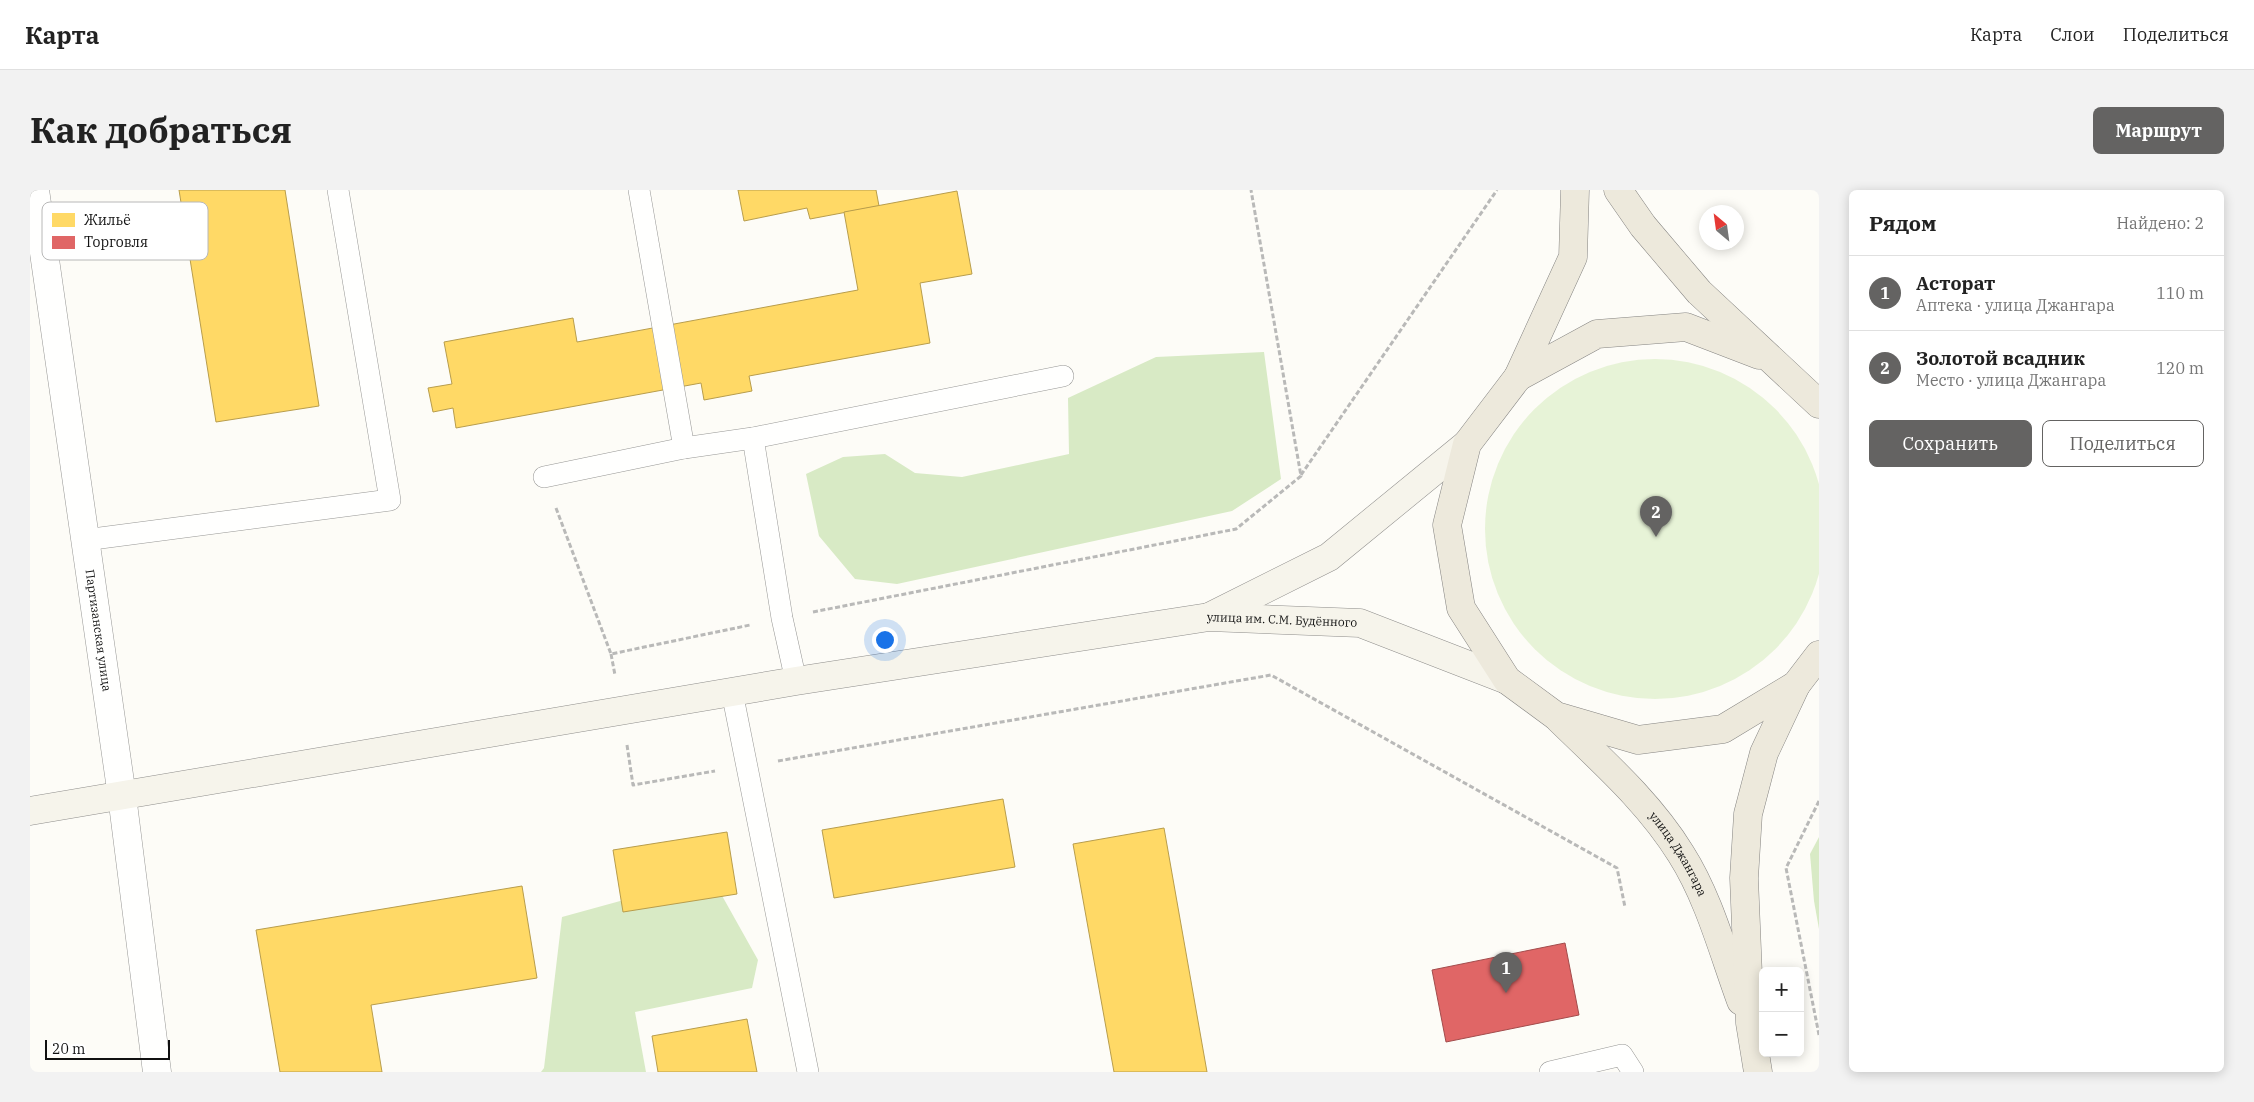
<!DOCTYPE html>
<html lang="ru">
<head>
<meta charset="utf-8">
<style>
	body { margin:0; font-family:"IBM Plex Serif",serif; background:#f2f2f2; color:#222 }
	.controls { position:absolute; right:15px; bottom:15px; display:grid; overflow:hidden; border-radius:8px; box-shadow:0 2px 12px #0003 }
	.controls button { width:45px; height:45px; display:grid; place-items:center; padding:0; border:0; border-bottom:1px solid #e0e0e0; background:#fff; color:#222; font:25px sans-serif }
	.compass { position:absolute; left:1669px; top:15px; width:45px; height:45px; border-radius:50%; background:#fff; box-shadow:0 2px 12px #0003; rotate:331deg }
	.scale { position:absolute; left:15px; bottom:12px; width:125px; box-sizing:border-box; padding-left:5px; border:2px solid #111; border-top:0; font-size:14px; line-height:18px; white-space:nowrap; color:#111; -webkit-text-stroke:4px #fff; paint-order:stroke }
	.you { position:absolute; left:854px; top:449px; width:18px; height:18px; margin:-12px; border:4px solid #fff; border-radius:50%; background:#1a73e8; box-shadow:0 0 0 8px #1a73e833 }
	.badge { display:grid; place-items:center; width:32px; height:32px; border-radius:50%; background:#646362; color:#fff; font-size:16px; font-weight:700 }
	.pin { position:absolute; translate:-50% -41px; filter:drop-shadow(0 1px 2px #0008) }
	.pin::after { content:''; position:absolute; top:26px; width:18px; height:15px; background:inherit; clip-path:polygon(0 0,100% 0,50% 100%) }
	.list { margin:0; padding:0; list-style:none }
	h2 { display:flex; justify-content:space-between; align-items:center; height:65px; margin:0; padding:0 20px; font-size:21px }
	h2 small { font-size:16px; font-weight:400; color:#767676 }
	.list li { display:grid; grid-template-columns:32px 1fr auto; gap:15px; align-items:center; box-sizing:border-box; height:75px; padding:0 20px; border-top:1px solid #e0e0e0 }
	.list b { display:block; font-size:19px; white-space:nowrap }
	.list p { margin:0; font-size:16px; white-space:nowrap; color:#767676 }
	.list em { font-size:16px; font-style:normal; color:#767676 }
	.actions { display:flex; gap:10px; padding:15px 20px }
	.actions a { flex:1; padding:11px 0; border:1px solid #646362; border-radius:8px; text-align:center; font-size:18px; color:#646362 }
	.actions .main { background:#646362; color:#fff }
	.map { position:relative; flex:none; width:1789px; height:882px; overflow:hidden; border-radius:8px }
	header { display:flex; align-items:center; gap:30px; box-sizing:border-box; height:70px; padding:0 25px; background:#fff; border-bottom:1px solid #e0e0e0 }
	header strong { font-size:24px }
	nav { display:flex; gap:28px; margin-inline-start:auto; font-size:18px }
	.intro { display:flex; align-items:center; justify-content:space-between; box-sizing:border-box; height:120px; padding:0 30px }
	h1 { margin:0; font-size:35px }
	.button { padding:12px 22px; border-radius:8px; background:#646362; color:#fff; font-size:18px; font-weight:700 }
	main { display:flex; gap:30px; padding:0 30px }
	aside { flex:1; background:#fff; border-radius:8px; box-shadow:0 2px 12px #0003 }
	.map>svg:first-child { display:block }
</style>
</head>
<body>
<header>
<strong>Карта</strong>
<nav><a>Карта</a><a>Слои</a><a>Поделиться</a></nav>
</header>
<div class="intro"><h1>Как добраться</h1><a class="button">Маршрут</a></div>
<main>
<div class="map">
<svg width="1789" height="882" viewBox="0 0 1789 882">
	<rect width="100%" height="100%" fill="#fdfcf7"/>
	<circle fill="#e7f3d7" cx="1625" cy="339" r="170"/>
	<g fill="#d8eac5">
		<polygon points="1234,162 1251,289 1202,321 867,394 825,389 789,346 776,284 813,267 855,264 885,283 932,287 1039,264 1038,208 1126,167"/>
		<polygon points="1789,647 1789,739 1784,711 1780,664"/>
		<polygon points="681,686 728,770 722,798 605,822 616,882 511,882 514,878 532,727"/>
	</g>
	<g fill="#ffd966" stroke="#b89d4c">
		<polygon points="149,0 255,0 289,216 186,232"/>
		<polygon points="708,0 846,0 849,16 780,29 777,18 714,31"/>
		<polygon points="927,1 942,84 890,93 900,153 719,186 722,201 674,210 671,193 426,238 423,218 403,222 398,198 422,194 414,152 543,128 547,152 828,100 814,22"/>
		<polygon points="973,609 985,677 804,708 792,640"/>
		<polygon points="1134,638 1177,882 1084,882 1043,654"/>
		<polygon points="697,642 707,704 593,722 583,660"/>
		<polygon points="492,696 507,788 341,815 352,882 250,882 226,740"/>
		<polygon points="717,829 727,882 628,882 622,846"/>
	</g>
	<polygon fill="#e06666" stroke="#a24c4c" points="1535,753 1549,825 1416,852 1402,780"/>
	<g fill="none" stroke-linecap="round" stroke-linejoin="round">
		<defs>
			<g id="service">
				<polyline points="609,0 654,258"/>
				<polyline points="723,248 752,428 766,491"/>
				<polyline points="514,287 654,258 723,248 1033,186"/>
				<polyline points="55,350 360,310 308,0"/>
				<polyline points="702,502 778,882"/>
				<polyline points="1520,882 1592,865 1603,882"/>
			</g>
			<g id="minor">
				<path id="s1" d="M5,0l87,606 35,276"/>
			</g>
			<g id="secondary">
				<polyline points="1181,426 1299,367 1437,254"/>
				<path id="s2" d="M0,621l766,-130 413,-64 151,6 147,57"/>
			</g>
			<g id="primary">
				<polyline points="1545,0 1543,67 1488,187 1437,254 1417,335 1431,418 1477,490 1526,526 1608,550 1693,539 1766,495 1789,465"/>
				<polyline points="1588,0 1613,36 1669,102 1789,214"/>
				<polyline points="1488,187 1567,144 1656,137 1729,165"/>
				<path id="s3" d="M1529,529c43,42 90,83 122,135 28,44 42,98 60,147"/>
				<polyline points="1728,882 1720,833 1714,688 1718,624 1734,563 1766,495"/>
			</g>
		</defs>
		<use href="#service" stroke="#979795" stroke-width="22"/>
		<use href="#minor" stroke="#979795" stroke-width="29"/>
		<use href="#secondary" stroke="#8e8d8b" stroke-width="29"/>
		<use href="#primary" stroke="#858482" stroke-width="29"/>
		<g stroke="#b9b9b8" stroke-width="3" stroke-dasharray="5 2.5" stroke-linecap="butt">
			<polyline points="1271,285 1467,0"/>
			<polyline points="526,318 581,464 720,435"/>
			<polyline points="783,422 1206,339 1271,286 1221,0"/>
			<polyline points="581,464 585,485"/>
			<polyline points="597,555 603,595 685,581"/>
			<polyline points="748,571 1241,485 1587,678 1595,717"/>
			<polyline points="1789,611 1756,678 1789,845"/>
		</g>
		<use href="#service" stroke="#fffffe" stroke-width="21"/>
		<use href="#minor" stroke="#fffffe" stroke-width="28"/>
		<use href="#secondary" stroke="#f6f4eb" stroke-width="28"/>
		<use href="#primary" stroke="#ede9dc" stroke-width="28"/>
	</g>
	<g text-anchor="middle" stroke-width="5" stroke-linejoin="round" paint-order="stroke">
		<g font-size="12" fill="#111" stroke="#fff">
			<text dy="4" stroke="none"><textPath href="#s2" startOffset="1268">улица им. С.М. Будённого</textPath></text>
			<text dy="4" stroke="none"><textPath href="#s1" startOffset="445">Партизанская улица</textPath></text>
			<text dy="4" stroke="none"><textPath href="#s3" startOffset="181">улица Джангара</textPath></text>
		</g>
	</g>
	<rect x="12" y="12" width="166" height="58" rx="8" fill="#fff" stroke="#b8b8b8" stroke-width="1"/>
	<rect x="22" y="23" width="23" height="14" fill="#ffd966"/>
	<rect x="22" y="46" width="23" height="13" fill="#e06666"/>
	<g font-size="14" fill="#111">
		<text x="54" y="35">Жильё</text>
		<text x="54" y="57">Торговля</text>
	</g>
</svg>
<div class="controls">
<button>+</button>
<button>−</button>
</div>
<svg class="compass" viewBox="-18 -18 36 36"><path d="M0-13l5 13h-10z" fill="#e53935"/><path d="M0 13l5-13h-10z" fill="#767676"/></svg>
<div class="scale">20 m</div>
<div class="you"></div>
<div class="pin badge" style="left:1476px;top:803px">1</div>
<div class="pin badge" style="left:1626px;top:347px">2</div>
</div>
<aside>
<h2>Рядом<small>Найдено: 2</small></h2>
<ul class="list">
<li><span class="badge">1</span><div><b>Асторат</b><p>Аптека · улица Джангара</p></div><em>110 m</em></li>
<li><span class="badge">2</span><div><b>Золотой всадник</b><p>Место · улица Джангара</p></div><em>120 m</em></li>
</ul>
<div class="actions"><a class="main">Сохранить</a><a>Поделиться</a></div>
</aside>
</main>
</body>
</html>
